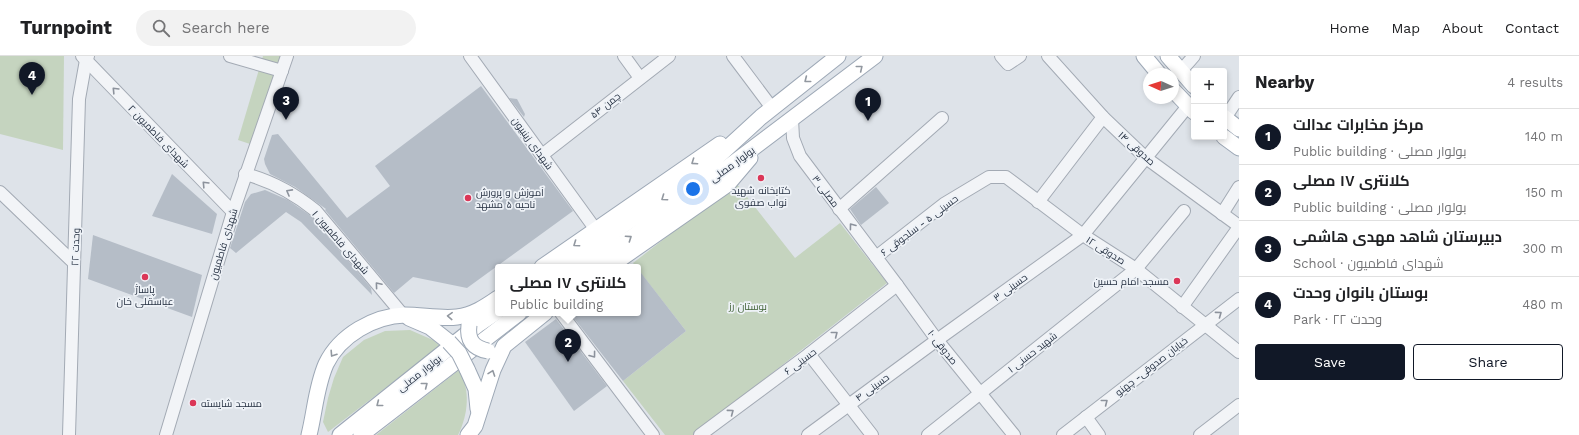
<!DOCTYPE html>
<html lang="en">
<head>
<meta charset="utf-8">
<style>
	body { margin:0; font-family:"Work Sans",Cairo,sans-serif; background:#f2f2f2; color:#202124 }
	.controls { position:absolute; right:12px; top:12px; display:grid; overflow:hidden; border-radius:4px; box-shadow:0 2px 6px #0003 }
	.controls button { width:36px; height:36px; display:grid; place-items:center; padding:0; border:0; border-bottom:1px solid #e0e0e0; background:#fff; color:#202124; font:20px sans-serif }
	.compass { position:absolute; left:1143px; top:12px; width:36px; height:36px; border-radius:50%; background:#fff; box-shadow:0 2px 6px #0003; rotate:273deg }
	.you { position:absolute; left:693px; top:133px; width:14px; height:14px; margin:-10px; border:3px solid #fff; border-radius:50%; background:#1a73e8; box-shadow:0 0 0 6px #1a73e833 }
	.badge { display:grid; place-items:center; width:26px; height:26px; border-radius:50%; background:#111827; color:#fff; font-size:13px; font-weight:700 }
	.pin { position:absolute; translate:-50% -33px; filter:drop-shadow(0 1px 2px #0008) }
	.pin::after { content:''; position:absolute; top:21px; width:14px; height:12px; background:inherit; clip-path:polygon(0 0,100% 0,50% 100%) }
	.popup { position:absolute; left:495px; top:208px; width:146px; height:52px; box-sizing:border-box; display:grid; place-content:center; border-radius:4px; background:#fff; filter:drop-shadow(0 1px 3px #0005); font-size:13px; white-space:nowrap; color:#757577 }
	.popup b { font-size:15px; color:#202124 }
	.popup::after { content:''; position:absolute; left:50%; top:100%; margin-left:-8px; border:8px solid transparent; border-top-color:#fff }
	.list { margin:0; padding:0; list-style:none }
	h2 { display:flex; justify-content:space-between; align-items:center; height:52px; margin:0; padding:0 16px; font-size:17px }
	h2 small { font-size:13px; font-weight:400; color:#757577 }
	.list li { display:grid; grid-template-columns:26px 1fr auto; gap:12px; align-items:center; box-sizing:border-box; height:56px; padding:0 16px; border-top:1px solid #e0e0e0 }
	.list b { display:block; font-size:15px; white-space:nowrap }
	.list p { margin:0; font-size:13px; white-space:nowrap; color:#757577 }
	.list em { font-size:13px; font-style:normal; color:#757577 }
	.actions { display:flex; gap:8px; padding:12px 16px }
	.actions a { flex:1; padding:9px 0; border:1px solid #111827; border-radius:4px; text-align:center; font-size:14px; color:#111827 }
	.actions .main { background:#111827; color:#fff }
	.icon { flex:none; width:22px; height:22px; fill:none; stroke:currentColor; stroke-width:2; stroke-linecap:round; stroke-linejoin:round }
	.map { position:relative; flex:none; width:1239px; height:379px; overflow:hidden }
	header { display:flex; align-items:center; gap:24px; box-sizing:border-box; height:56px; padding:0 20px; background:#fff; border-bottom:1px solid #e0e0e0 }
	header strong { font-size:19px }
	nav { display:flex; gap:22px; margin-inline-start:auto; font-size:14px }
	.search { width:280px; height:36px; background:#f2f2f2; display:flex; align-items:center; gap:10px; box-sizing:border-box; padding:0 14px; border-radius:22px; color:#757577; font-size:15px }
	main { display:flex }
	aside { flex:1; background:#fff }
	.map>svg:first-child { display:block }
</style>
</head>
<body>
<header>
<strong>Turnpoint</strong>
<div class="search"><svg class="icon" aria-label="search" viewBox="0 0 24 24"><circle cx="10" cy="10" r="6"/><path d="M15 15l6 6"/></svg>Search here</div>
<nav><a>Home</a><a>Map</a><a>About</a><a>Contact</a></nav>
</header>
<main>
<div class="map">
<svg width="1239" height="379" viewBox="0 0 1239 379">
	<rect width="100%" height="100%" fill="#dee3e9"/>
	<g fill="#c5d4bf">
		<polygon points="0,0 64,0 63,94 0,78"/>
		<polygon points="263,0 281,0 250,88 238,84"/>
		<polygon points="736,127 795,202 840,167 887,227 693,379 665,379 623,325 686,275 633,207"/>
		<polygon points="410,274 433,284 440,290 328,376 323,366 328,342 334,322 343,301 364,284 385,275"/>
		<path d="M459,314c12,20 9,45 -1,65h-82z"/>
	</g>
	<g fill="#b5bdc7">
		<polygon points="481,30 573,155 467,232 413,221 394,237 325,154 326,153 295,131 270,118 265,108 264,103 272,79 278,78 347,162 390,130 375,110"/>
		<polygon points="509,42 517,43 525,58 524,61"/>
		<polygon points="172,118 217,158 212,178 152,160"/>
		<polygon points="876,131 889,147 861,169 850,153"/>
		<polygon points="265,134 288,144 311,160 371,232 372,239 301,166 286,156 236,197 230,192 245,146 251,138"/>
		<polygon points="93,179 202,219 192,261 88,223"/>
		<polygon points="638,213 686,275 623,325 570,257 638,257"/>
		<polygon points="556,263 607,330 574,355 525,286"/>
	</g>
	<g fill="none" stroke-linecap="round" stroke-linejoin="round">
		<defs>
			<g id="minor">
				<polyline points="82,0 233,156"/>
				<polyline points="230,0 282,15"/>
				<polyline points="470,0 596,174"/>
				<polyline points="624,0 640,22"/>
				<polyline points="733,0 772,52"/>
				<polyline points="1001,0 1008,8 1020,0"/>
				<polyline points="1048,0 1103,61 1146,102 1239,170"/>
				<polyline points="1180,16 1194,0"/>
				<polyline points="1225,62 1239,41"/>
				<polyline points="792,63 793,82 800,100 897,229 937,284 1014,379"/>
				<polyline points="542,99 669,0"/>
				<path d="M245,118c27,7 50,20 71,37l87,104"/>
				<polyline points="0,136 74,207"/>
				<polyline points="1038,146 1103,61"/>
				<polyline points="839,153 942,62"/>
				<polyline points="1222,158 1239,131"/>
				<polyline points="876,201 944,148 989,121 1006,121 1083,179 1136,213 1239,296"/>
				<polyline points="1182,251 1239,171"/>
				<polyline points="561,257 653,379"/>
				<polyline points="809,298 872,379"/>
				<polyline points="1086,361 1099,379"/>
				<polyline points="69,379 79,43 86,4 88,0"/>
				<polyline points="166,379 233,156 287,0"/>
				<polyline points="700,379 809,298 897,229"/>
				<polyline points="808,379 937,284 1083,179 1188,50"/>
				<polyline points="928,379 1136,213 1184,155"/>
				<polyline points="1063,379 1239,243"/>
				<polyline points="1200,379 1239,349"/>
			</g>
			<g id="major">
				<polyline points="1144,0 1159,18"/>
				<polyline points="1168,0 1194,30"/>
				<polyline points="1173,34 1194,56"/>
				<polyline points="1224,61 1239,73"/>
				<polyline points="1224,81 1239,92"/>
				<polyline points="542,211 720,88"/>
				<polyline points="562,211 700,117 761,61 838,0"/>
				<polyline points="585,211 632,181 724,114 875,0"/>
				<polyline points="609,211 728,128 750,102"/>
				<polyline points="409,262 430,271 449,286"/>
				<polyline points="467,313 476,333 478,353"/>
				<path d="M309,379c6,-24 7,-48 17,-71 14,-29 48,-48 79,-49 17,0 36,4 52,2 16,-2 28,-10 41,-19"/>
				<polyline points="340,379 479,268 498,255"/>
				<polyline points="361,379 519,257"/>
				<polyline points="468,379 475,370 493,314 504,290 545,257"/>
			</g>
		</defs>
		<use href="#minor" stroke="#a3aab4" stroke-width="14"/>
		<use href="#major" stroke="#9da8b6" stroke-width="17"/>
		<use href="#minor" stroke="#f2f4f7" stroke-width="12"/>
		<use href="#major" stroke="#fff" stroke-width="15"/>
		<defs>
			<g id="major-bridge">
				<path d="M469,269c-2,15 4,23 19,26"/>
				<polyline points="449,286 459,297 467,313"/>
			</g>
		</defs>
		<use href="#major-bridge" stroke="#9da8b6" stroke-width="17" stroke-linecap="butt"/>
		<use href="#major-bridge" stroke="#fff" stroke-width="15"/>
	</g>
	<defs><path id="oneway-chevron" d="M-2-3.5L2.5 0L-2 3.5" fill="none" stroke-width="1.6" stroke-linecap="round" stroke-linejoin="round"/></defs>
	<g stroke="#9298a0">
		<use href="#oneway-chevron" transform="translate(860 12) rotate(-39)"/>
		<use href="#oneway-chevron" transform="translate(807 24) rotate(142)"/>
		<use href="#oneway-chevron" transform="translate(694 106) rotate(146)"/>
		<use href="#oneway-chevron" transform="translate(664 142) rotate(145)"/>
		<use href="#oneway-chevron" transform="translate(629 182) rotate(-34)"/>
		<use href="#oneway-chevron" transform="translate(576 188) rotate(145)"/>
		<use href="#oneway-chevron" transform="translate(450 260) rotate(-177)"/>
		<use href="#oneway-chevron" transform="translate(333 298) rotate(123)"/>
		<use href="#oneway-chevron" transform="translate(492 317) rotate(-70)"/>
		<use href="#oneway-chevron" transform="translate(425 329) rotate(-38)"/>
		<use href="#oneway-chevron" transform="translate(379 348) rotate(142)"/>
	</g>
	<g stroke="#8c929c">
		<use href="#oneway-chevron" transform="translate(115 34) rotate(-134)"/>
		<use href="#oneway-chevron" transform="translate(205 128) rotate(-134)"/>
		<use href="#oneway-chevron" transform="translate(289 136) rotate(-151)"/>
		<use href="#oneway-chevron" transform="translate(852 170) rotate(-127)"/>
		<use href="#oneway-chevron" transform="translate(378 229) rotate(-130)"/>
		<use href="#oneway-chevron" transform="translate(1219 258) rotate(-36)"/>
		<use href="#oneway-chevron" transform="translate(835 278) rotate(-38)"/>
		<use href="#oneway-chevron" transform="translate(593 299) rotate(53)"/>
		<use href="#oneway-chevron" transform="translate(1105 346) rotate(-38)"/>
		<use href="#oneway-chevron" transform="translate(731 356) rotate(-37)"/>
	</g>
	<g fill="#db3657" stroke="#eef2f7" stroke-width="1.5">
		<circle cx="761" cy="122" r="4"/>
		<circle cx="468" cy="142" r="4"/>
		<circle cx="145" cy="221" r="4"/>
		<circle cx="1177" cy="225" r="4"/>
		<circle cx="193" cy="347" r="4"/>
	</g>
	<g text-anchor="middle" stroke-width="3.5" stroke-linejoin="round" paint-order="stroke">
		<g font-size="10" fill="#263142" stroke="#eef2f7">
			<text transform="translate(605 49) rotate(-38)" y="4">چمن ۵۴</text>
			<text transform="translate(159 80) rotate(46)" y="4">شهدای فاطمیون ۲</text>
			<text transform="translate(533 87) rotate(54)" y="4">شهدای زینبیون</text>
			<text transform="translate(1137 92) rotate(42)" y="4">صدوقی ۱۴</text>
			<text transform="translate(732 108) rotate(-36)" y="4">بولوار مصلی</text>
			<text transform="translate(826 135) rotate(53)" y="4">مصلی ۳</text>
			<text transform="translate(919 169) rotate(-37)" y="4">حسینی ۵ - سلجوقی ۶</text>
			<text transform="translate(341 186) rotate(49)" y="4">شهدای فاطمیون ۱</text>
			<text transform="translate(223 188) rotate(-73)" y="4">شهدای فاطمیون</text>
			<text transform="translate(75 191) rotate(-88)" y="4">وحدت ۲۲</text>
			<text transform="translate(1106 194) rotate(32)" y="4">صدوقی ۱۲</text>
			<text transform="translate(1010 231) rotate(-36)" y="4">حسینی ۳</text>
			<text transform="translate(943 291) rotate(52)" y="4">صدوقی ۱۰</text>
			<text transform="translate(1032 296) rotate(-38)" y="4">شهید حسنی ۱</text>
			<text transform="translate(800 305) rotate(-37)" y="4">حسینی ۶</text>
			<text transform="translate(1151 310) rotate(-38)" y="4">خیابان صدوقی- چهنو</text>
			<text transform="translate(419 317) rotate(-38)" y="4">بولوار مصلی</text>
			<text transform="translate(872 331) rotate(-36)" y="4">حسینی ۴</text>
		</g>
		<g font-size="10" fill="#263142" stroke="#eef2f7">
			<text x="761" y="138">کتابخانه شهید<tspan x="761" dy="12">نواب صفوی</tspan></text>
			<text x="476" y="140" text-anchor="start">آموزش و پرورش<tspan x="476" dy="12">ناحیه ۵ مشهد</tspan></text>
			<text x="1169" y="229" text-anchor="end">مسجد امام حسین</text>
			<text x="145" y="237">پاساژ<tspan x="145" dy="12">عباسقلی خان</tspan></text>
			<text x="201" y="351" text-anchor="start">مسجد شایسته</text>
		</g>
		<g font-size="10" fill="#3c5f32" stroke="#eef2f7">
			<text x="748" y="254">بوستان رز</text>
		</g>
	</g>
</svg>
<div class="controls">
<button>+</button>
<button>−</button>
</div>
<svg class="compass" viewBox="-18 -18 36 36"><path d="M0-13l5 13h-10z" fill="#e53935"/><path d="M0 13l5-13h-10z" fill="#757577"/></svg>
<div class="you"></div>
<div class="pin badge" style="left:868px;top:65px">1</div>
<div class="pin badge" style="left:568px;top:306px">2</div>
<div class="popup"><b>کلانتری ۱۷ مصلی</b>Public building</div>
<div class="pin badge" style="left:286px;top:64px">3</div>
<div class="pin badge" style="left:32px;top:39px">4</div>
</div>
<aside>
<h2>Nearby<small>4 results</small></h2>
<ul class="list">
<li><span class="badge">1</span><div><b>مرکز مخابرات عدالت</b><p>Public building · بولوار مصلی</p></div><em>140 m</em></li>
<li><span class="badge">2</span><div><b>کلانتری ۱۷ مصلی</b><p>Public building · بولوار مصلی</p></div><em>150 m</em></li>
<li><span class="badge">3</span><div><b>دبیرستان شاهد مهدی هاشمی</b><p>School · شهدای فاطمیون</p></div><em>300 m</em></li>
<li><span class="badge">4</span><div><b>بوستان بانوان وحدت</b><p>Park · وحدت ۲۲</p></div><em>480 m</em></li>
</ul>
<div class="actions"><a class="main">Save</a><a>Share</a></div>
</aside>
</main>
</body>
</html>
